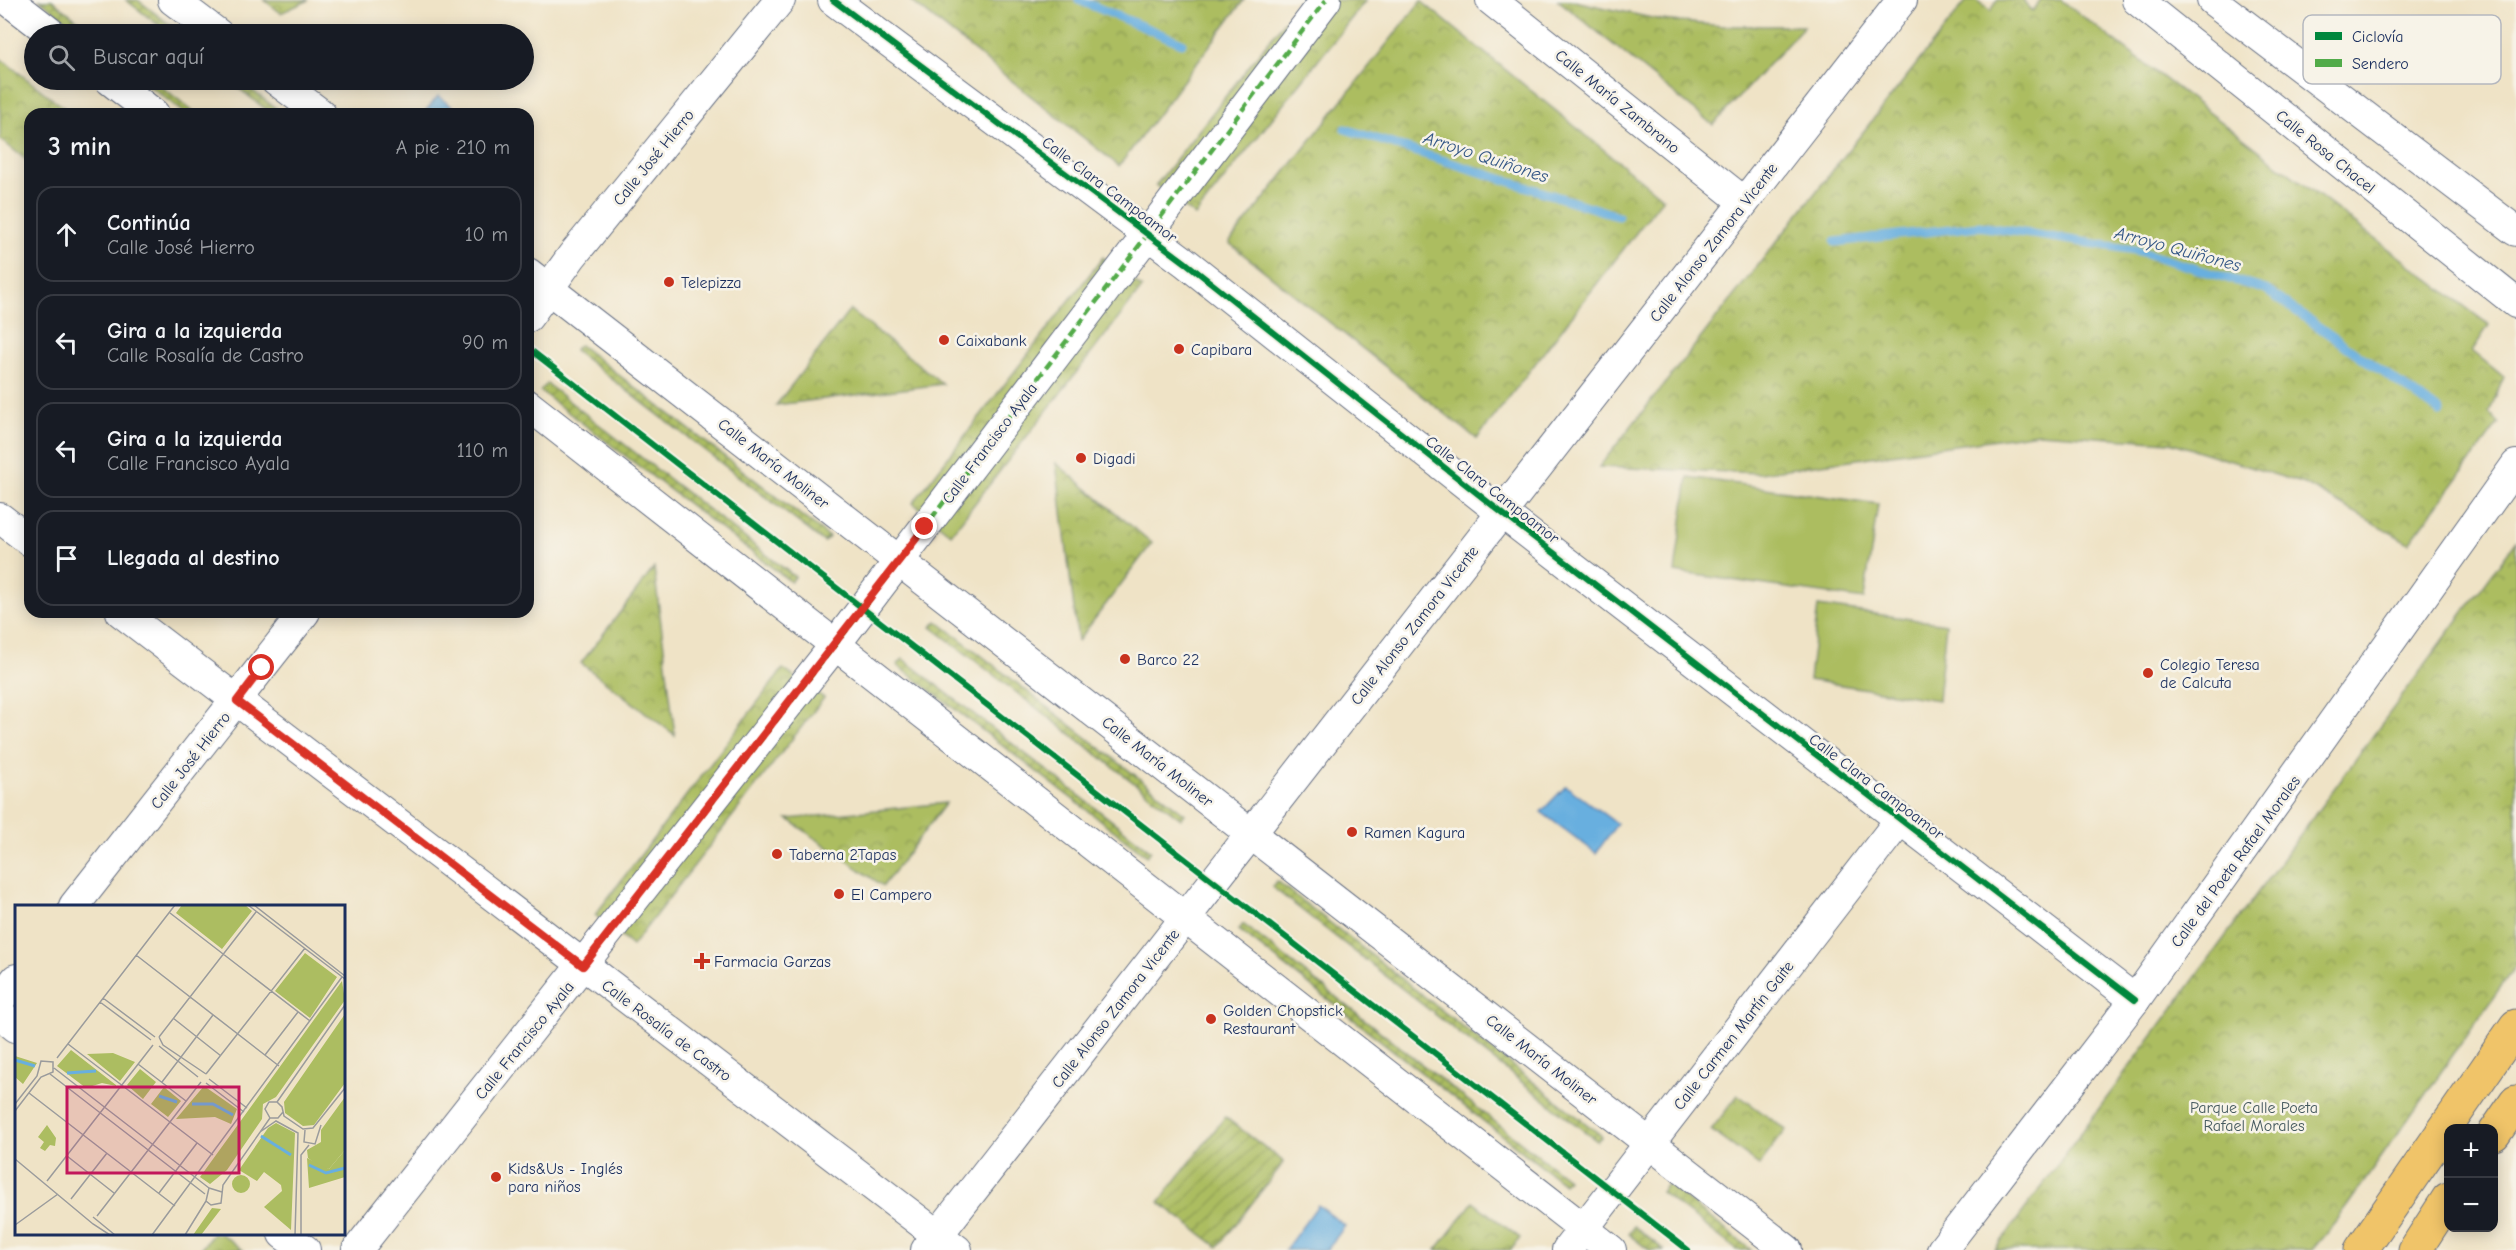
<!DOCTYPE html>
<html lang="es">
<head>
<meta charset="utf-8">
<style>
	body { margin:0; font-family:"Comic Neue",sans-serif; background:#242831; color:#f1f3f6 }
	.controls { position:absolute; right:18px; bottom:18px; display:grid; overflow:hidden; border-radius:12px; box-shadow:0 3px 15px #0003 }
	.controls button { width:54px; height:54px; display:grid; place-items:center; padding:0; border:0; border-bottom:2px solid #363941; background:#171b24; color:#f1f3f6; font:30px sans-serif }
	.stop { position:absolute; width:18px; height:18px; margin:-14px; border:4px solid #d93025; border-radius:50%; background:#fff }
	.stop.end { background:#d93025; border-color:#fff; box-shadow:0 2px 6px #0008 }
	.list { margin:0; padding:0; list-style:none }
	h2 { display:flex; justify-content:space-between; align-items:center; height:78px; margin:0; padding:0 24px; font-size:26px }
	h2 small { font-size:20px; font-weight:400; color:#9ea1a6 }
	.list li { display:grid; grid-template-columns:39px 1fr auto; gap:18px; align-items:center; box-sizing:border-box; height:96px; margin:0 12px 12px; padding:0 12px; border:2px solid #363941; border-radius:18px }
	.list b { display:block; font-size:22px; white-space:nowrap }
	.list p { margin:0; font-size:20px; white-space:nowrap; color:#9ea1a6 }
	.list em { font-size:20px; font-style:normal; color:#9ea1a6 }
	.icon { flex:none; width:33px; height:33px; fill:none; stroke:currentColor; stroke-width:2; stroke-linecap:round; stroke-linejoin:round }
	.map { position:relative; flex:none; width:2516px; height:1250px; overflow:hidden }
	.search { position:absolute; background:#171b24; box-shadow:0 3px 15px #0003; left:24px; top:24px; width:510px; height:66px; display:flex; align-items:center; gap:15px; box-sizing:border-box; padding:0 21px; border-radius:33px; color:#9ea1a6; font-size:22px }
	.panel { position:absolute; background:#171b24; box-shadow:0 3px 15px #0003; left:24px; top:108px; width:510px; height:510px; border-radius:18px }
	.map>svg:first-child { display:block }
</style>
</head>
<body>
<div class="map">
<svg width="2516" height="1250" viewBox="0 0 2516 1250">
	<defs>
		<pattern id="park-crowns" width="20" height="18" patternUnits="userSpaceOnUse" patternTransform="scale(1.5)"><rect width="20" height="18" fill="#acbd61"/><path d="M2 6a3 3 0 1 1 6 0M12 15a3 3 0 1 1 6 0" fill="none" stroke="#8b9a53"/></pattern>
		<pattern id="garden-furrows" width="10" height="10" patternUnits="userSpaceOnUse" patternTransform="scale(1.5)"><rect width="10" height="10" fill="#acbd61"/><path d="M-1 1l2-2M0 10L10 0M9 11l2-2" fill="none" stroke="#8b9a53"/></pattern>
	</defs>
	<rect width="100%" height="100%" fill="#f7f3e8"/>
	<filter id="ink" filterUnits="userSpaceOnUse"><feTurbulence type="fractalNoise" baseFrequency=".0167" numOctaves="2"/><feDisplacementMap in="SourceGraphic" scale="12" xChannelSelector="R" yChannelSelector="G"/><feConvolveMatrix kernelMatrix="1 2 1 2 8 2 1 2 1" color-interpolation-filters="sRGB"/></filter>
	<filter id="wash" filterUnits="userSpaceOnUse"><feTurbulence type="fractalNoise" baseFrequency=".008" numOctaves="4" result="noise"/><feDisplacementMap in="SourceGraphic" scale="24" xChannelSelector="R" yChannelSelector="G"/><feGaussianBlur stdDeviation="1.35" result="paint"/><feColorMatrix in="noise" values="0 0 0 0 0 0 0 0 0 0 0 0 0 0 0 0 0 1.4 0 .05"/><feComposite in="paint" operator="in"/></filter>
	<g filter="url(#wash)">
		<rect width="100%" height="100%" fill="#efe3c6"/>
		<g fill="url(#park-crowns)" stroke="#647660" stroke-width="1.5">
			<polygon points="264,0 309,0 281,13"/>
			<polygon points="910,0 1244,0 1119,166"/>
			<polygon points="1301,0 1366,0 1195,216 1156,185"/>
			<polygon points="1558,0 1570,0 1661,20 1722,26 1804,26 1713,125"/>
			<polygon points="1967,0 1976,0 1991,11 1997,0 2022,0 2033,11 2041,0 2061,0 2489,325 2472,351 2504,377 2489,412 2499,423 2409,543 2305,484 2170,442 2038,433 1760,473 1599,467"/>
			<polygon points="1421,1 1663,198 1477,439 1229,243"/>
			<polygon points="0,58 72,114 30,114 30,163 0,139"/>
			<polygon points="1103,257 1142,288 951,534 913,503"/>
			<polygon points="850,310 943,384 776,405"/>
			<polygon points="1056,463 1152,543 1078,641"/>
			<polygon points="2516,541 2516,965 2338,1219 2312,1250 1995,1250"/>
			<polygon points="654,568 675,735 581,663"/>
			<polygon points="783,669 824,698 632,946 595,915"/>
			<polygon points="946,803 883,886 788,819"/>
			<polygon points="1738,1095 1786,1130 1759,1165 1711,1130"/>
			<polygon points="1473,1202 1520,1238 1511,1250 1436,1250"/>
			<polygon points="213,1234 221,1234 243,1250 200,1250"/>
		</g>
		<g fill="url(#garden-furrows)" stroke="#647660" stroke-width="1.5">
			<polygon points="40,0 52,0 96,34 84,34"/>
			<polygon points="126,0 138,0 182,34 170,34"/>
			<polygon points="142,80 153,80 197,114 186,114"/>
			<polygon points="228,80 239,80 283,114 272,114"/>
			<polygon points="580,345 829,537 824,542 574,350"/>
			<polygon points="547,384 795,577 791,582 540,391"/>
			<polygon points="937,621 1185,814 1181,819 931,627"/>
			<polygon points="903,659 1151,851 1147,856 897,665"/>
			<polygon points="1277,881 1602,1136 1597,1141 1272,887"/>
			<polygon points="1243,924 1568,1179 1564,1184 1239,930"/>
			<polygon points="1225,1117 1284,1162 1218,1247 1159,1202"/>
			<polygon points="1667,1184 1751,1250 1737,1250 1661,1192"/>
			<polygon points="1634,1226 1664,1250 1649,1250 1628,1234"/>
		</g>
		<g fill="#acbd61" stroke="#647660" stroke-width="1.5">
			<polygon points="1688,477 1878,504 1864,599 1675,572"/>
			<polygon points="1818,606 1946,624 1938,700 1809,680"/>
		</g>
		<g fill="#68afdf" stroke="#426f9e" stroke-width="1.5">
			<polygon points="438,96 462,114 423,114"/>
			<polygon points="1566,786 1617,824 1596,853 1541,812"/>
			<polygon points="1318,1205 1345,1226 1327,1250 1285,1250"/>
		</g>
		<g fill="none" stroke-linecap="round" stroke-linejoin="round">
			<g stroke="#68afdf" stroke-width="9">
				<polyline points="1079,0 1182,43"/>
				<polyline points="1345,129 1618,216"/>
				<polyline points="1835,242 1979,226 2135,250 2266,290 2440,412"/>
			</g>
		</g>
	</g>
	<g filter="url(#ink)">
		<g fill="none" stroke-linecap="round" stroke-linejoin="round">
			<defs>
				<g id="street">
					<polyline points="8,0 52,34"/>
					<polyline points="173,0 218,34"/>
					<polyline points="833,0 1186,263 1502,513 2135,1000"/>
					<polyline points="1491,0 1744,202"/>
					<polyline points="2137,0 2516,303"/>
					<polyline points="2212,0 2516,231"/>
					<polyline points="110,80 154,114"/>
					<polyline points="276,80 321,114"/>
					<polyline points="528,273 1787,1250"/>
					<polyline points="528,317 572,256 780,0"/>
					<polyline points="528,405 1611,1250"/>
					<polyline points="0,518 30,541"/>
					<polyline points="121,612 957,1250"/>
					<polyline points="74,906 305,612"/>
					<polyline points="0,1000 16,979"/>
					<polyline points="0,1014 16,1027"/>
					<polyline points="283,1234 305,1250"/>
					<polyline points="357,1250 835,645 1326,0"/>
					<polyline points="926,1250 1902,0"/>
					<polyline points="1567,1250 1899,821"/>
					<polyline points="1942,1250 2135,1000 2516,465"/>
				</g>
				<g id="primary">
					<polyline points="2494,1134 2516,1102"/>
					<polyline points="2361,1250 2516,1026"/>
					<polyline points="2415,1250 2448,1199"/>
				</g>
			</defs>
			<use href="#street" stroke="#656e82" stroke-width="32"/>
			<use href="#primary" stroke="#656e82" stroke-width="35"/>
			<use href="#street" stroke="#fff" stroke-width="30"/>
			<use href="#primary" stroke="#f0c469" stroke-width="33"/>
			<polyline stroke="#52ab49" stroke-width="4.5" stroke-dasharray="9 4.5" stroke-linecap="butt" points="583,966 835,645 1326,0"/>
			<defs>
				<g id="cycleway">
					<polyline points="833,0 1186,263 1502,513 2135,1000"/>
					<polyline points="528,348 1688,1250"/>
				</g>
			</defs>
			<use href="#cycleway" stroke="#f7f3e8" stroke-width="10"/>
			<use href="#cycleway" stroke="#00873e" stroke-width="6"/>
		</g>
	</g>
	<g fill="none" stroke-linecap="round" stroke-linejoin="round" filter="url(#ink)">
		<polyline stroke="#d93025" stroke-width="8" points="262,668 237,701 583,966 925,527"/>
	</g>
	<g fill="#c8321e" stroke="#f7f3e8" stroke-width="2">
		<circle cx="669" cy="282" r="6"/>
		<circle cx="944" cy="340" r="6"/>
		<circle cx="1179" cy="349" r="6"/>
		<circle cx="1081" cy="458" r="6"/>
		<circle cx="1125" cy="659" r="6"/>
		<circle cx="2148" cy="673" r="6"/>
		<circle cx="1352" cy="832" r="6"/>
		<circle cx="777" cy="854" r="6"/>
		<circle cx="839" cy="894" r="6"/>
		<path d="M699 952h6v6h6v6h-6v6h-6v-6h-6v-6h6z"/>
		<circle cx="1211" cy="1019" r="6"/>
		<circle cx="496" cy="1177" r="6"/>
	</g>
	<g text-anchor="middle" stroke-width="5" stroke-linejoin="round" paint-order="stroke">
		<g font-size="16" fill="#1b2f5e" stroke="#f7f3e8">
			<text transform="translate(1618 101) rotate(39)" y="6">Calle María Zambrano</text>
			<text transform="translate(2326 151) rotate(39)" y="6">Calle Rosa Chacel</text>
			<text transform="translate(653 157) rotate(-51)" y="6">Calle José Hierro</text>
			<text transform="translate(1110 189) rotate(37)" y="6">Calle Clara Campoamor</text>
			<text transform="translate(1713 242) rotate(-52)" y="6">Calle Alonso Zamora Vicente</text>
			<text transform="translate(989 443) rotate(-53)" y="6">Calle Francisco Ayala</text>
			<text transform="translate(774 463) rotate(38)" y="6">Calle María Moliner</text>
			<text transform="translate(1493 489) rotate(38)" y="6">Calle Clara Campoamor</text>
			<text transform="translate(1414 625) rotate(-52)" y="6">Calle Alonso Zamora Vicente</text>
			<text transform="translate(190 760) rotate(-52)" y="6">Calle José Hierro</text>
			<text transform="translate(1158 761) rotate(38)" y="6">Calle María Moliner</text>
			<text transform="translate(1877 786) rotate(37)" y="6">Calle Clara Campoamor</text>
			<text transform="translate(2235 861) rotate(-54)" y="6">Calle del Poeta Rafael Morales</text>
			<text transform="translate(1115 1008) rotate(-52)" y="6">Calle Alonso Zamora Vicente</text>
			<text transform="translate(667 1030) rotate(37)" y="6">Calle Rosalía de Castro</text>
			<text transform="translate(1733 1035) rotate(-52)" y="6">Calle Carmen Martín Gaite</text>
			<text transform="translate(524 1040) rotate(-51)" y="6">Calle Francisco Ayala</text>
			<text transform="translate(1542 1059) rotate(38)" y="6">Calle María Moliner</text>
		</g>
		<g font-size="16" fill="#1b2f5e" stroke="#f7f3e8" text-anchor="start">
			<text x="681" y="288">Telepizza</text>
			<text x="956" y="346">Caixabank</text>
			<text x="1191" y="355">Capibara</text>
			<text x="1093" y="464">Digadi</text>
			<text x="1137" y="665">Barco 22</text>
			<text x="2160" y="670">Colegio Teresa<tspan x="2160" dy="18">de Calcuta</tspan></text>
			<text x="1364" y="838">Ramen Kagura</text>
			<text x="789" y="860">Taberna 2Tapas</text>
			<text x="851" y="900">El Campero</text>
			<text x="714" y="967">Farmacia Garzas</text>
			<text x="1223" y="1016">Golden Chopstick<tspan x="1223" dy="18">Restaurant</tspan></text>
			<text x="508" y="1174">Kids&amp;Us - Inglés<tspan x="508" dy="18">para niños</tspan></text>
		</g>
		<g font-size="16" fill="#465a5f" stroke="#f7f3e8">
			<text x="2254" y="1113">Parque Calle Poeta<tspan x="2254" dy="18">Rafael Morales</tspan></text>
		</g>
		<g font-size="18" font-style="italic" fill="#325585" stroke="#f7f3e8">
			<text transform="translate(1486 157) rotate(18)" y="6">Arroyo Quiñones</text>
			<text transform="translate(2178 249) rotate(15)" y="6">Arroyo Quiñones</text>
		</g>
	</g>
	<g transform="translate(15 905)">
		<rect width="330" height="330" fill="#efe3c6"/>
		<path d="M167,0h63l7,6 -30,38 -46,-36zM290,48l32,24 -27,41 -35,-27zM330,109v69l-31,42 -11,1 -18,-13 -1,-11zM330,192v53l-16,19 -9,-2 -12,-9 -1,-8 14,-8v-12zM261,218l19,10 -4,97 -27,-23 18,-16 -1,-6 -17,-13 -7,9 -18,-11 29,-42zM32,220l9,13 -1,8 -5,-1 -5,6 -5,-3 4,-6 -6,-5zM217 279a9 9 0 1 1 18 0a9 9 0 1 1-18 0Z" fill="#acbd61"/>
		<path d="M327,76l3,19 -69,97 -13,7 -1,15 -35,51 -17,14 -10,-7zM56,145l45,35v1l-14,-3 -16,5 -29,-22zM98,148l22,9 -15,19 -33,-27zM0,151l22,7 -14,21 -8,-7zM125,164l16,13 -13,17 -16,-14zM189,181l33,23 -6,15 -16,-7 -39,2zM149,182l17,14 -13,16 -17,-13zM330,245v27l-36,11 -2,-30 22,11zM197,303l9,1 -20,26h-8z" fill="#acbd61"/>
		<path fill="none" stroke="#68afdf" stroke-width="3" d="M0,155l20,6M52,168l29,-2M144,191l18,6M177,199h21l20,11M246,231l30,19M294,260l17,8 19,-5"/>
		<path fill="none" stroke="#9a9b9c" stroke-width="1.5" d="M233,0l97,74M239,0l91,71M155,8l140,108M121,50l143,111M88,93l52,39M85,97l51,38M158,113l48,38M144,132l97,-125M144,132l4,8 43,29M53,139l145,111M144,141l39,31M250,150l33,-43M42,153l118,-153M123,159l48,37M39,163l155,120M35,169l155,120M191,169l99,-126M194,174l38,29M147,177l51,-67M191,178l38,29M14,188l146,113M262,197l68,-97M0,199l22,-28 4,-15 12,1v10l-12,5 -26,34M268,207l-5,6h-8l-5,-9 4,-7h8l5,5 2,9 19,13 10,-1 32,-40M290,225l-1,12 11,2 6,-19M245,227l16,-11 22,12 -3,102M52,251l47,37M0,254l78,65 17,11M32,276l106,-136M207,287l-13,-4 -3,13 5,4 10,-2 2,-18 47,-67M144,288l38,-50M56,294l36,-46M82,311l104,-134M78,312l22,18M0,320l43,-31M137,330l190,-258M170,330l21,-34M286,330v-80l8,-10"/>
		<path fill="#c2185b" fill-opacity="0.15" stroke="#c2185b" stroke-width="3" d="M52,182h172v86h-172z"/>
		<rect width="330" height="330" fill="none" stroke="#1b2f5e" stroke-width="3"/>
	</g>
	<rect x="2303" y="15" width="198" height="69" rx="9" fill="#f7f3e8" stroke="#b5b8bf" stroke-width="1.5"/>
	<rect x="2315" y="32" width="27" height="8" fill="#00873e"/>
	<rect x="2315" y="59" width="27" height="8" fill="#52ab49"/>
	<g font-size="16" fill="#1b2f5e">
		<text x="2352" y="42">Ciclovía</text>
		<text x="2352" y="69">Sendero</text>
	</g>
</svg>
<div class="controls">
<button>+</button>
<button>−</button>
</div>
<div class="stop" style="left:262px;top:668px"></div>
<div class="stop end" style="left:925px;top:527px"></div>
<div class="search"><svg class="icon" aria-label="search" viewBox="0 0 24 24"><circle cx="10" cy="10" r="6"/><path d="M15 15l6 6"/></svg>Buscar aquí</div>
<section class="panel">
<h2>3 min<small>A pie · 210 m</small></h2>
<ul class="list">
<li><svg class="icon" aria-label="ahead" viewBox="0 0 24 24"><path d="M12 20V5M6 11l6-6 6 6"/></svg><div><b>Continúa</b><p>Calle José Hierro</p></div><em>10 m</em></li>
<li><svg class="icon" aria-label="left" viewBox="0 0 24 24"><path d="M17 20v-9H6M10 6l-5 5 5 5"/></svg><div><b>Gira a la izquierda</b><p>Calle Rosalía de Castro</p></div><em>90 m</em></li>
<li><svg class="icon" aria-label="left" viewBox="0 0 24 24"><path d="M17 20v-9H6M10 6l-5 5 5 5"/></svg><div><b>Gira a la izquierda</b><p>Calle Francisco Ayala</p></div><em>110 m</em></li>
<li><svg class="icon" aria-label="arrive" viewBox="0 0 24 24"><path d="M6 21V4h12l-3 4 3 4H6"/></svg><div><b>Llegada al destino</b></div></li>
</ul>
</section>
</div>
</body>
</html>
